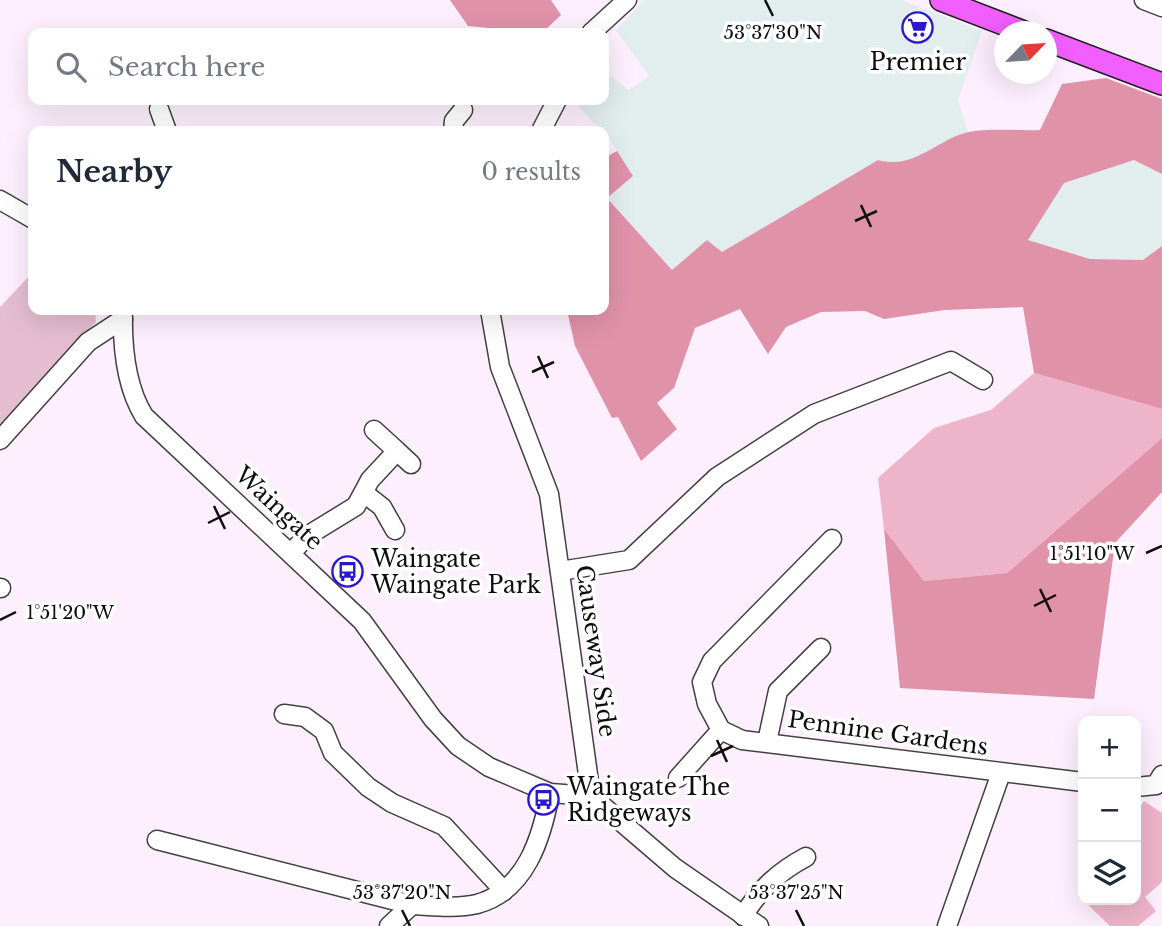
<!DOCTYPE html>
<html lang="en">
<head>
<meta charset="utf-8">
<style>
	body { margin:0; font-family:"Libre Baskerville",serif; background:#f6f6f7; color:#1f2937 }
	.controls { position:absolute; right:21px; bottom:21px; display:grid; overflow:hidden; border-radius:14px; box-shadow:0 7px 28px #0002 }
	.controls button { width:63px; height:63px; display:grid; place-items:center; padding:0; border:0; border-bottom:2px solid #e0e1e3; background:#fff; color:#1f2937; font:35px sans-serif }
	.compass { position:absolute; left:994px; top:21px; width:63px; height:63px; border-radius:50%; background:#fff; box-shadow:0 7px 28px #0002; rotate:65deg }
	.list { margin:0; padding:0; list-style:none }
	h2 { display:flex; justify-content:space-between; align-items:center; height:91px; margin:0; padding:0 28px; font-size:30px }
	h2 small { font-size:23px; font-weight:400; color:#747a83 }
	.icon { flex:none; width:38px; height:38px; fill:none; stroke:currentColor; stroke-width:2; stroke-linecap:round; stroke-linejoin:round }
	.map { position:relative; flex:none; width:1162px; height:926px; overflow:hidden }
	.search { position:absolute; background:#fff; box-shadow:0 7px 28px #0002; left:28px; top:28px; width:581px; height:77px; display:flex; align-items:center; gap:18px; box-sizing:border-box; padding:0 24px; border-radius:14px; color:#747a83; font-size:26px }
	.panel { position:absolute; background:#fff; box-shadow:0 7px 28px #0002; left:28px; top:126px; width:581px; height:189px; border-radius:14px }
	.map>svg:first-child { display:block }
</style>
</head>
<body>
<div class="map">
<svg width="1162" height="926" viewBox="0 0 1162 926">
	<rect width="100%" height="100%" fill="#feefff"/>
	<g fill="#e2edee">
		<polygon points="644,0 902,0 982,31 958,100 968,132 917,159 888,163 878,160 722,252 707,240 672,270 607,197 633,176 604,131 600,131 575,102 604,100 604,71 629,90 649,76 616,30"/>
		<polygon points="1134,160 1162,174 1162,246 1143,260 1090,259 1028,240 1064,183"/>
	</g>
	<g fill="#eeb4c9">
		<polygon points="1034,373 1162,409 1162,438 1007,573 924,581 884,529 878,478 934,428 991,410"/>
		<polygon points="1144,801 1162,813 1162,882 1145,897 1156,911 1138,926 1110,926 1083,900 1136,900 1136,814"/>
	</g>
	<g fill="#e092a9">
		<polygon points="450,0 551,0 561,15 542,33 468,26"/>
		<path d="M1106,78l56,21v75l-28,-14 -70,23 -36,57 62,19 53,1 19,-14v163l-128,-36 -11,-66 -78,3 -61,9 -19,-8 -44,1 -35,15 -18,27 -28,-45 -45,19 -21,60 -17,15 20,26 -36,32 -23,-44 -6,1 -37,-72 -8,-36h37v-152l13,-7 16,25 -26,22 65,72 35,-30 15,12 156,-92c38,10 58,-21 91,-28 22,-4 49,-1 71,-2l22,-46z"/>
		<polygon points="1162,438 1162,492 1115,543 1094,699 900,688 884,529 924,581 1007,573"/>
	</g>
	<polygon fill="#e4bdd1" points="33,272 33,310 95,310 96,322 0,425 0,307"/>
	<g fill="none" stroke-linecap="round" stroke-linejoin="round">
		<defs>
			<g id="minor">
				<polyline points="1144,0 1162,7"/>
				<polyline points="591,33 627,0"/>
				<polyline points="159,109 167,131"/>
				<polyline points="453,131 454,121 463,110"/>
				<polyline points="541,131 557,100"/>
				<polyline points="0,200 33,219"/>
				<path d="M123,310c-1,35 2,75 21,106l218,205 71,98 25,27 31,21 61,26 41,3"/>
				<polyline points="490,310 500,367 549,494 591,796 675,868 759,926"/>
				<polyline points="0,440 88,342 123,319"/>
				<polyline points="397,451 411,464"/>
				<polyline points="364,493 382,507 395,530"/>
				<polyline points="832,539 712,661 702,682 707,704 721,730 742,740 1083,782"/>
				<polyline points="292,552 307,536 356,506 370,480 397,451 374,430"/>
				<polyline points="560,571 629,560 717,477 814,414 951,361 983,380"/>
				<polyline points="0,588 1,588"/>
				<polyline points="284,714 305,717 324,731 333,753 368,787 392,803 444,826 504,891"/>
				<polyline points="767,742 778,691 821,648"/>
				<polyline points="678,778 721,730"/>
				<polyline points="1136,787 1156,785 1162,775"/>
				<path d="M157,840l255,65c21,1 44,4 65,-1 49,-13 65,-67 73,-111"/>
				<path d="M743,916c17,-27 35,-44 63,-59"/>
				<polyline points="389,926 412,905"/>
				<polyline points="947,926 1001,773"/>
			</g>
			<g id="major">
				<polyline points="941,0 1024,32"/>
				<polyline points="1046,40 1162,84"/>
			</g>
		</defs>
		<use href="#minor" stroke="#414141" stroke-width="21"/>
		<use href="#major" stroke="#1f1f1f" stroke-width="24"/>
		<use href="#minor" stroke="#fff" stroke-width="18"/>
		<use href="#major" stroke="#f25fff" stroke-width="21"/>
	</g>
	<path fill="none" stroke="#0e0e0e" stroke-width="2.5" d="M765,0l8,16M861,205l10,22M855,221l22,-10M538,356l10,22M532,372l22,-10M214,506l11,23M208,523l22,-11M1146,553l16,-7M1040,589l11,23M1034,606l22,-11M0,620l16,-8M717,740l10,22M711,756l22,-10M402,910l8,16M796,910l8,16"/>
	<defs>
		<symbol id="supermarket-ring" viewBox="-11 -11 22 22"><circle r="9.5" fill="#fff" stroke="#2c18cc" stroke-width="1.5"/><path d="M-6-5.5h2.5l.6 2H6L4.5 2H-2.5L-4.4-4H-6ZM-1.5 3.2a1.3 1.3 0 1 0 .1 0ZM3 3.2a1.3 1.3 0 1 0 .1 0Z" fill="#2c18cc"/></symbol>
		<symbol id="bus-ring" viewBox="-11 -11 22 22"><circle r="9.5" fill="#fff" stroke="#2c18cc" stroke-width="1.5"/><path d="M-5-6H5V4H4V6H2V4H-2V6H-4V4H-5ZM-3.5-4V0h7V-4ZM-3.5 1.2v1.5H-2V1.2ZM2 1.2v1.5H3.5V1.2Z" fill="#2c18cc"/></symbol>
	</defs>
	<g fill-rule="evenodd">
		<use href="#supermarket-ring" x="900" y="10" width="35" height="35"/>
		<use href="#bus-ring" x="330" y="554" width="35" height="35"/>
		<use href="#bus-ring" x="526" y="782" width="35" height="35"/>
	</g>
	<g text-anchor="middle" stroke-width="7" stroke-linejoin="round" paint-order="stroke">
		<g font-size="23" fill="#0e0e0e" stroke="#fff" text-anchor="start">
			<text x="918" y="70" text-anchor="middle">Premier</text>
			<text x="371" y="567">Waingate<tspan x="371" dy="26">Waingate Park</tspan></text>
			<text x="567" y="795">Waingate The<tspan x="567" dy="26">Ridgeways</tspan></text>
		</g>
		<g font-size="23" fill="#0e0e0e" stroke="#fff">
			<text transform="translate(279 508) rotate(43)" y="8">Waingate</text>
			<text transform="translate(596 651) rotate(82)" y="8">Causeway Side</text>
			<text transform="translate(888 733) rotate(8)" y="8">Pennine Gardens</text>
		</g>
	</g>
	<g font-size="18" text-anchor="middle" fill="#0e0e0e" stroke="#fff" stroke-width="7" stroke-linejoin="round" paint-order="stroke">
		<text x="773" y="39">53°37'30"N</text>
		<text x="1092" y="560">1°51'10"W</text>
		<text x="70" y="619">1°51'20"W</text>
		<text x="796" y="899">53°37'25"N</text>
		<text x="402" y="899">53°37'20"N</text>
	</g>
</svg>
<div class="controls">
<button>+</button>
<button>−</button>
<button><svg class="icon" aria-label="layers" viewBox="0 0 24 24"><path d="M12 4l9 5-9 5-9-5zM3 14l9 5 9-5"/></svg></button>
</div>
<svg class="compass" viewBox="-18 -18 36 36"><path d="M0-13l5 13h-10z" fill="#e53935"/><path d="M0 13l5-13h-10z" fill="#747a83"/></svg>
<div class="search"><svg class="icon" aria-label="search" viewBox="0 0 24 24"><circle cx="10" cy="10" r="6"/><path d="M15 15l6 6"/></svg>Search here</div>
<section class="panel">
<h2>Nearby<small>0 results</small></h2>
<ul class="list">
</ul>
</section>
</div>
</body>
</html>
